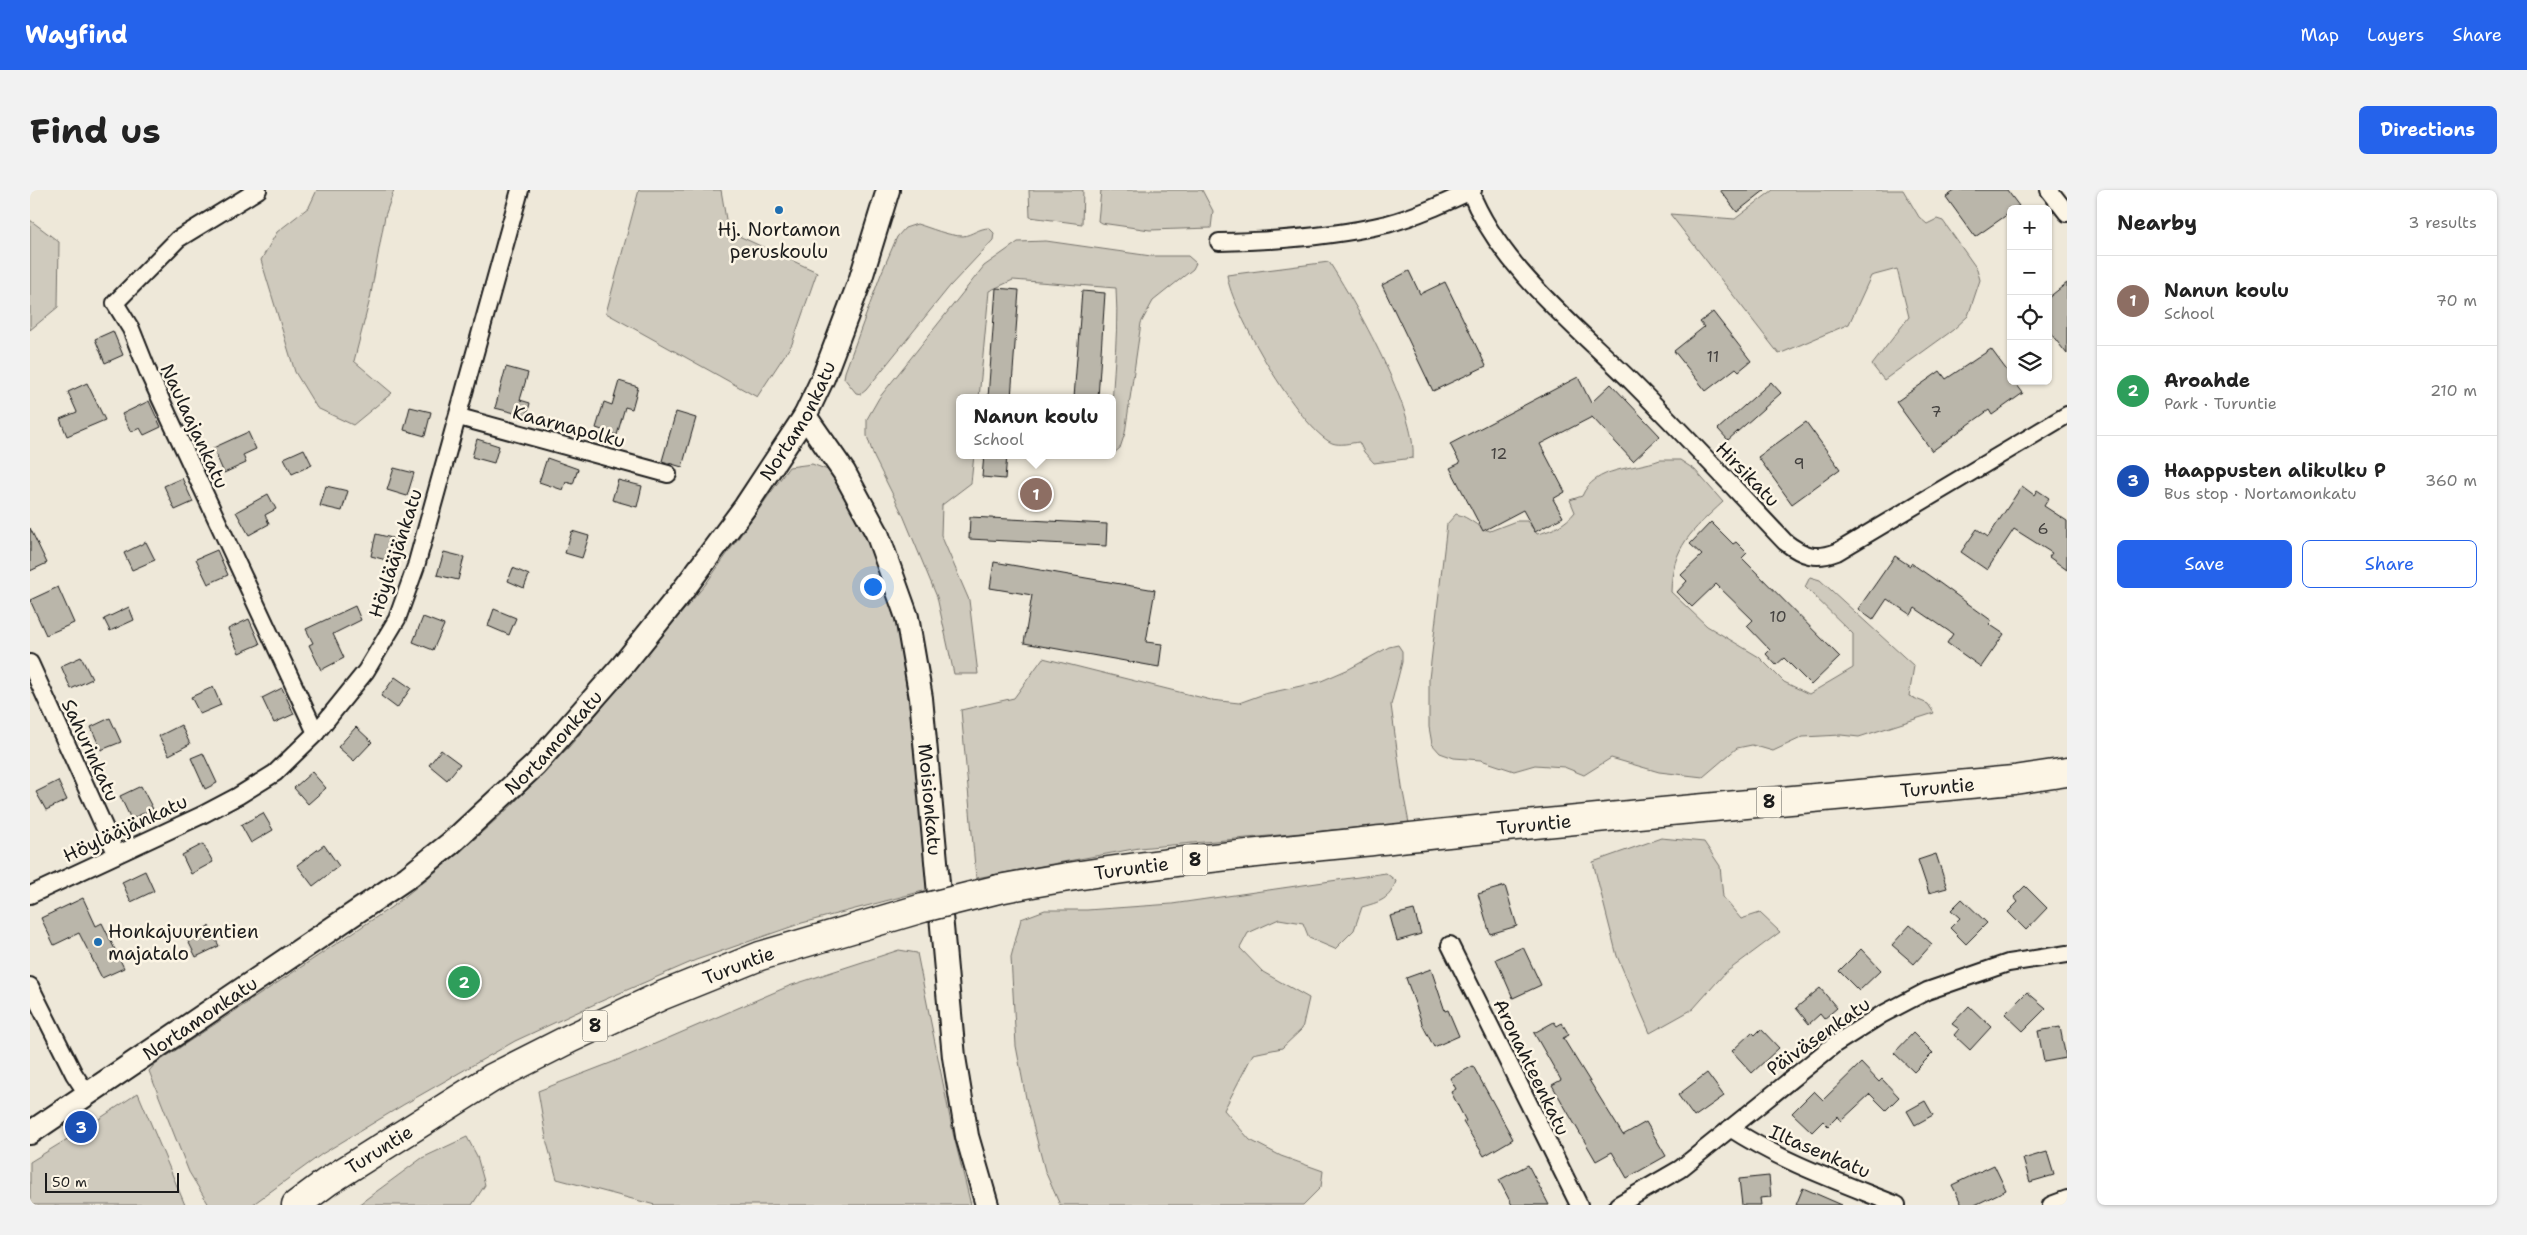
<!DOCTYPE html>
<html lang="en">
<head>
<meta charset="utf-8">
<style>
	body { margin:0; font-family:"Shantell Sans",sans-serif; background:#f2f2f2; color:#222 }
	.controls { position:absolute; right:15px; top:15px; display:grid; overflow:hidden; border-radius:8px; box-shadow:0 1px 4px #0004 }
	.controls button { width:45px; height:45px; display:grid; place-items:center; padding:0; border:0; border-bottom:1px solid #e0e0e0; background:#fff; color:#222; font:25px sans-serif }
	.scale { position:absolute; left:15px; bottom:12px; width:134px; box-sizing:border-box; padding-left:5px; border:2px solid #1c1c1c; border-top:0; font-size:14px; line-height:18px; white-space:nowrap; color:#1c1c1c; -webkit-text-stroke:4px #fcf5e5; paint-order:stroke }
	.you { position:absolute; left:842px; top:396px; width:18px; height:18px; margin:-12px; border:4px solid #fff; border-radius:50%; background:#1a73e8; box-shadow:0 0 0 8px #1a73e833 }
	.badge { display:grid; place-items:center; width:32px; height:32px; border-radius:50%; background:#2563eb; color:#fff; font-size:16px; font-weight:700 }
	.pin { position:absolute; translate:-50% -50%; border:2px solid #fff; box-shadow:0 1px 5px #0006 }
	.popup { position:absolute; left:926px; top:204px; width:160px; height:65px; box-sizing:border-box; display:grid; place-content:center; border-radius:8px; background:#fff; filter:drop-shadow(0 1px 4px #0005); font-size:16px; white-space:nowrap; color:#767676 }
	.popup b { font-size:19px; color:#222 }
	.popup::after { content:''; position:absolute; left:50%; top:100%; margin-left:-10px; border:10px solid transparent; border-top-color:#fff }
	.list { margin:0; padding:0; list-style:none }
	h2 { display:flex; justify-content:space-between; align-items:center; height:65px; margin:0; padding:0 20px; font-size:21px }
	h2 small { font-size:16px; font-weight:400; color:#767676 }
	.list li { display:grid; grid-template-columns:32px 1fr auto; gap:15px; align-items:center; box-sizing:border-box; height:90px; padding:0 20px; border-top:1px solid #e0e0e0 }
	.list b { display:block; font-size:19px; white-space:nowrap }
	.list p { margin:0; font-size:16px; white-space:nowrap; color:#767676 }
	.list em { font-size:16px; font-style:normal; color:#767676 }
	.actions { display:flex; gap:10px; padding:15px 20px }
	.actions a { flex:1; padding:11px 0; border:1px solid #2563eb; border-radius:8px; text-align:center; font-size:18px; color:#2563eb }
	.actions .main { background:#2563eb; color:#fff }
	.icon { flex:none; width:28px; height:28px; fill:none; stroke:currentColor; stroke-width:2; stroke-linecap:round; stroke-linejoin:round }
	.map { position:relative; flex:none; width:2037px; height:1015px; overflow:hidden; border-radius:8px }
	header { display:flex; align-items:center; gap:30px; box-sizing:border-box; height:70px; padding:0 25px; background:#2563eb; color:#fff }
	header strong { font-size:24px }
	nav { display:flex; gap:28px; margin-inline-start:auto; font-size:18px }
	.intro { display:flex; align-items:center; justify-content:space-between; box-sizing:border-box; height:120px; padding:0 30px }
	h1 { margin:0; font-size:35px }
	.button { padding:12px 22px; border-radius:8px; background:#2563eb; color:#fff; font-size:18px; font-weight:700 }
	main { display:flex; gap:30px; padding:0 30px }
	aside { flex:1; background:#fff; border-radius:8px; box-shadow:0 1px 4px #0004 }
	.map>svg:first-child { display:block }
</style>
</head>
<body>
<header>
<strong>Wayfind</strong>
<nav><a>Map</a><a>Layers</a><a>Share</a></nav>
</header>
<div class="intro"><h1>Find us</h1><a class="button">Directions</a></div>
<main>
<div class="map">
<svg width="2037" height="1015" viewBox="0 0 2037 1015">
	<rect width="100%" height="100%" fill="#eee8d9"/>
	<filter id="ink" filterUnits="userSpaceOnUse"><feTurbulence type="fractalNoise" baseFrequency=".02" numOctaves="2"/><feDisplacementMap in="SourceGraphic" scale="10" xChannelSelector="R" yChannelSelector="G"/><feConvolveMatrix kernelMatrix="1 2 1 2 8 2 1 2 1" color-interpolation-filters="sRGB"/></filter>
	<g filter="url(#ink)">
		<g fill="#cfcabd" stroke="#76736c">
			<polygon points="287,0 364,0 355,26 340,109 324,171 362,203 323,235 287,218 265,182 231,70 247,42 279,17"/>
			<polygon points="609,0 691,0 698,41 787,82 762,154 727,207 576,123"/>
			<polygon points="999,0 1053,0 1052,34 1000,27"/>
			<polygon points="1071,0 1172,0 1183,21 1181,38 1120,40 1071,33 1068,31"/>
			<polygon points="1743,0 1873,0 1889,27 1897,34 1907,29 1913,31 1947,79 1950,90 1938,126 1923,140 1854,190 1842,175 1879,127 1867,79 1841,86 1819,134 1749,164 1640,24 1705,29"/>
			<polygon points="0,30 29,52 28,117 0,140"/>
			<path d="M887,34c14,4 31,12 46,12 9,-1 16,-8 26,-8l5,5 -1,7 -43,46 -84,104 -5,4 -5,-1 -12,-15 1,-6 36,-98 16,-37 8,-9z"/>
			<path d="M1016,51l105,15h37l8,7 -3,6 -40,32 -12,22 -16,110 -5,15 -7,6c-5,-56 7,-109 3,-166l-103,-8 -24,11 -10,107h-19v57h14l-3,28 -29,22 -1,30 28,65 9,74h-24l-17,-77 -34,-82 -29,-58 -7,-21v-17l12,-21 105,-132 34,-24z"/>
			<path d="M1299,72c26,40 88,150 84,196l-39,5 -10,-11 -5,-10c-9,1 -19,4 -27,1 -33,-15 -101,-133 -105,-168z"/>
			<path d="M1630,270h20l15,10 28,32c-31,29 -51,44 -52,90l36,34 52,31 25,25 25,12 44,-26v-34l-48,-47 5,-10 10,3 94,86 -5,30 19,8 6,9 -75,24 -18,-2 -38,2 -30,14 -21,-6 -15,3 -34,29 -44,-5 -48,-14 -27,17 -20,-8 -29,-2 -21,6 -33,-11 -27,-2 -14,-5 -8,-9 -3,-17v-48l18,-155 9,-10c14,3 20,13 34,17l26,-10h11l10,13c15,-3 29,-10 38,-22l-5,-12 12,-4c13,-30 51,-26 78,-36z"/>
			<polygon points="782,274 798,280 820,312 846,368 869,445 880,522 897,700 772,733 666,770 567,813 485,851 373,915 292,964 222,1015 179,1015 159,982 119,881 125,874 363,716 429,663 481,616 539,557 675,395 759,277"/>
			<polygon points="1368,455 1372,461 1372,472 1361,515 1372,597 1379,633 1109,658 946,688 931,520 984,508 1013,468 1181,510 1209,513 1234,504 1289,492 1319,479 1359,457"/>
			<polygon points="1631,648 1674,652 1690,676 1693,707 1711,729 1730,723 1750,742 1695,783 1663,819 1620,843 1587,766 1563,672"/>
			<path d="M1356,683l10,8c-6,19 -17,21 -34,26l-8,23 -19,19 -26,-11 -6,-15 -24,-4 -31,14 -8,15 23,24 46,26 -7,31 -20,19 -29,6 -29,56 26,30 31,16 42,15 -2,16 -18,18h-243l-15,-34 -19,-73 -10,-52 -5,-89 10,-38 24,-9h42l85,-6z"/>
			<polygon points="869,760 887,763 923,943 941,1015 625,1015 527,989 517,953 508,901 583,872 759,796"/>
			<polygon points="108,903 155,1015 0,1015 0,972 57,937"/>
			<polygon points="437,947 447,966 455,995 442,1015 328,1015 392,968"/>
		</g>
		<g fill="#bab6aa" stroke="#1c1c1c">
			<polygon points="1690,0 1735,0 1707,22"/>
			<polygon points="1926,0 1977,0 1989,16 1981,19 1981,22 1945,47 1916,7"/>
			<polygon points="1379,81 1390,104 1415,92 1456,176 1403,201 1352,95"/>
			<polygon points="2037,93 2037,164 2018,140 2018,108"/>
			<polygon points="966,98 989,100 981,208 958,208"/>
			<polygon points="1052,101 1075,103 1068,208 1044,208"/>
			<polygon points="1683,122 1721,171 1709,181 1706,178 1676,201 1644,161 1674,137 1670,132"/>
			<polygon points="83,141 93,165 75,173 65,149"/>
			<polygon points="1961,159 1981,186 1981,191 1984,191 1993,203 1962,225 1959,220 1902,261 1866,212 1910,181 1916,189"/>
			<polygon points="476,177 498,183 490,210 500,213 497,226 465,218"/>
			<polygon points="1548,187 1561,213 1581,194 1630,246 1603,271 1562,227 1510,254 1535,302 1523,309 1533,327 1505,342 1493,320 1453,341 1420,278 1430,273 1420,254"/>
			<polygon points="589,191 608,197 602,219 595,217 587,245 566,238 574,212 582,215"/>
			<polygon points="1741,192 1751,203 1698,250 1688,239"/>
			<polygon points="57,193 75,230 37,246 30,229 47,222 38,202"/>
			<polygon points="119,211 131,237 114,245 110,238 101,242 92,224"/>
			<polygon points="380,217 401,222 395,246 374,240"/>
			<polygon points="646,222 666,228 652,277 632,271"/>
			<polygon points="1776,232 1810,279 1762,314 1728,267"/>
			<polygon points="218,242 226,259 213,265 216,273 194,283 183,258"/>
			<polygon points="447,249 469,256 464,273 442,267"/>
			<polygon points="274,259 282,275 262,284 254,268"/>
			<polygon points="954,265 977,265 975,289 952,287"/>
			<polygon points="517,268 548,279 543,294 536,292 533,300 509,292"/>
			<polygon points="364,278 384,283 377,306 357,300"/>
			<polygon points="152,288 163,312 145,320 134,296"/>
			<polygon points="588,290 612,296 607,317 582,310"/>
			<polygon points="296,296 318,301 312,321 290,316"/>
			<polygon points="1992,296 2004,305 2007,300 2019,308 2014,316 2037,331 2037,380 2019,367 2022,363 1984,339 1957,380 1931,362 1947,339 1958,347"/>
			<polygon points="238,304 246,319 235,325 239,334 219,345 206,322"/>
			<polygon points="940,327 1077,334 1076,356 939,349"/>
			<polygon points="1681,332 1703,354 1706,352 1717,363 1712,368 1810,467 1781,495 1754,468 1746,475 1736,464 1740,460 1717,436 1723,430 1686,394 1662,417 1647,402 1657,391 1651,385 1672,365 1660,354"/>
			<polygon points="0,338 17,373 0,381"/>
			<polygon points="542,341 559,346 552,368 535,363"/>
			<polygon points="346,344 366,349 360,371 341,366"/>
			<polygon points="116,352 125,370 102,380 94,363"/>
			<polygon points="187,360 198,385 178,394 166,369"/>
			<polygon points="414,362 434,367 428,390 407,385"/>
			<polygon points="1865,366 1880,376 1881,373 1911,394 1962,431 1959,434 1974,444 1951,477 1917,453 1923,444 1885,418 1881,425 1857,409 1843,430 1828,419"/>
			<polygon points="964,372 1125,400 1116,452 1132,454 1129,477 994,453 1002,405 960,398"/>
			<polygon points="483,378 499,385 494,398 478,391"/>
			<polygon points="28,397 44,433 16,445 0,410"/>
			<polygon points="325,416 331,430 303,444 314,468 291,480 279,455 283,453 276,439"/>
			<polygon points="99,417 104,430 80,441 74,429"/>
			<polygon points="464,419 486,428 479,445 458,436"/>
			<polygon points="393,427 414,435 403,460 383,452"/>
			<polygon points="219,429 230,454 209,463 198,439"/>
			<polygon points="51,467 62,489 41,499 31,476"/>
			<polygon points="365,487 381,498 367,518 351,506"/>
			<polygon points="183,497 191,515 170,524 161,507"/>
			<polygon points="252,498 264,524 244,533 232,508"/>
			<polygon points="80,528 91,552 71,560 61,537"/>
			<polygon points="151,535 160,554 139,565 129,546"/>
			<polygon points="326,537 342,552 324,571 308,557"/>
			<polygon points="411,560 430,574 417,590 399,575"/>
			<polygon points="173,563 187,593 175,599 161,568"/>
			<polygon points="282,582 296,598 278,614 264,598"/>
			<polygon points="28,591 37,610 16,620 6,602"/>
			<polygon points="111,596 123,619 101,629 90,606"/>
			<polygon points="233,623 243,640 221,653 211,635"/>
			<polygon points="173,654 183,672 161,684 152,665"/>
			<polygon points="294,655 309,676 283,696 267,675"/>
			<polygon points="1906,664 1917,698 1899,703 1888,670"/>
			<polygon points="115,681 124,701 101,712 92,692"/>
			<polygon points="1475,696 1487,736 1460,744 1448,704"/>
			<polygon points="1995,696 2017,718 1996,740 1978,722 1988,712 1984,707"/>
			<polygon points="53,708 66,736 72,733 94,778 72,788 49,743 24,755 11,728"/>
			<polygon points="1932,709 1957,733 1936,754 1920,738 1930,728 1921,720"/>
			<polygon points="1384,720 1391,744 1367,751 1360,726"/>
			<polygon points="1880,735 1902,754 1884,774 1862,755"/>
			<polygon points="179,736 189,756 166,767 156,747"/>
			<polygon points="1493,757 1511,795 1483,808 1466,769"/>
			<polygon points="1831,759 1851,780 1829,801 1809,781"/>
			<polygon points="1401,779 1415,821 1418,820 1429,846 1404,857 1393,836 1376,788"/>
			<polygon points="1790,798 1807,818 1794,829 1790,824 1779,834 1766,818"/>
			<polygon points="1997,802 2016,818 1993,841 1975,824"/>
			<polygon points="1939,816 1961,837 1940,860 1924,845 1929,839 1922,834"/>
			<polygon points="1524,832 1527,836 1532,833 1539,845 1533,848 1593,945 1616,932 1636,966 1597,988 1582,962 1566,971 1522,895 1531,890 1504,843"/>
			<polygon points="2030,837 2036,868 2014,872 2008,841"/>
			<polygon points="1731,839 1749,858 1722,883 1702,861 1722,842 1725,845"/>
			<polygon points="1883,843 1903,863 1884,882 1864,863"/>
			<polygon points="1831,873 1849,892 1852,889 1869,907 1856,920 1840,904 1811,931 1808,926 1798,936 1793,931 1782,942 1762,923 1784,901 1793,910"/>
			<polygon points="1443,876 1483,949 1454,966 1433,932 1436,931 1421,902 1426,899 1420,888"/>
			<polygon points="1677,883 1694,906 1664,927 1648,905"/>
			<polygon points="1895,911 1903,925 1885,935 1877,921"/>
			<polygon points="2017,962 2024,985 2000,992 1993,969"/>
			<polygon points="1498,975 1519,1015 1482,1015 1469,990"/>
			<polygon points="1964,975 1976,1000 1945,1015 1932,1015 1922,995"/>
			<polygon points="1739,986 1741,1007 1730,1008 1731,1015 1712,1015 1709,989"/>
			<polygon points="1773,998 1812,1015 1766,1015"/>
		</g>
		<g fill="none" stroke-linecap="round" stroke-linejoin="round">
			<defs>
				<g id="street">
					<polyline points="228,0 148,49 85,113 101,139 119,184 286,543"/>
					<polyline points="2019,0 2037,23"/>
					<path d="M1440,1c30,76 106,135 163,192 52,52 102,106 152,159 18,14 31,18 52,10l230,-137"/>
					<path d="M1189,52c56,-1 113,-5 168,-18 30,-8 58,-21 86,-34"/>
					<polyline points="429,227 638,284"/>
					<polyline points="0,473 86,663"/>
					<polyline points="0,705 172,625 208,606 245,583 286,543 336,481 367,429 386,376 490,0"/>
					<polyline points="1420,755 1549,1015"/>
					<polyline points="0,796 44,884 58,905"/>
					<path d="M1700,938c52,34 110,54 167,77"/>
					<polyline points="1588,1015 1650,979 1805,854 1851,825 1897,801 1978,773 2037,764"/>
					<polyline points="2021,1015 2037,1009"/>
				</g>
				<g id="secondary">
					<path id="s1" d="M775,226l39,56 33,61 30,84 14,81 33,359 13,79 20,69"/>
					<path id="s2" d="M0,943l378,-256 43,-34 84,-78 88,-100 58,-72 64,-86 60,-91 18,-38 37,-97 28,-91"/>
				</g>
				<g id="highway">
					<path id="s3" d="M969,699c130,-25 261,-36 392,-50 207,-23 416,-40 623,-59l53,-8"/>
					<path id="s4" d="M266,1015l31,-23 165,-104 79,-40 90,-42 99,-40 163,-48"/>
				</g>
			</defs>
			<use href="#street" stroke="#1c1c1c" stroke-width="20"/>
			<use href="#secondary" stroke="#1c1c1c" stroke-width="26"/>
			<use href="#highway" stroke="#1c1c1c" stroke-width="31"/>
			<use href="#street" stroke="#fcf5e5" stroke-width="16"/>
			<use href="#secondary" stroke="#fcf5e5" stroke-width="22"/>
			<use href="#highway" stroke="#fcf5e5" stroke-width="28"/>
			<defs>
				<polyline id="highway-bridge" points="893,718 969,699"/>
			</defs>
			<use href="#highway-bridge" stroke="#1c1c1c" stroke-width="31" stroke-linecap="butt"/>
			<use href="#highway-bridge" stroke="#fcf5e5" stroke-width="28"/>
		</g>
	</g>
	<g fill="#1f6fb2" stroke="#fcf5e5" stroke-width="2">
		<circle cx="749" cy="20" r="5"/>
		<circle cx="68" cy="752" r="5"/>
	</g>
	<g text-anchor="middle" stroke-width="5" stroke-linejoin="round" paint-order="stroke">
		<g font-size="16" fill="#444240">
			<text x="1683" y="172">11</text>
			<text x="1906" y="227">7</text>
			<text x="1469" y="269">12</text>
			<text x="1769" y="279">9</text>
			<text x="2013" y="344">6</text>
			<text x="1748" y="432">10</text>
		</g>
		<g fill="#fcf5e5" stroke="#5f5d58" stroke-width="1">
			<rect x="1726.5" y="596.5" width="25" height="31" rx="4"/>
			<rect x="1152.5" y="654.5" width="25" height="31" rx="4"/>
			<rect x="552.5" y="820.5" width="25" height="31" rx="4"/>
		</g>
		<g font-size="18" font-weight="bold" fill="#1c1c1c">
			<text x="1739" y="618">8</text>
			<text x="1165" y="676">8</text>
			<text x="565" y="842">8</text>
		</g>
		<g font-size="19" fill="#1c1c1c" stroke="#fcf5e5">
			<text x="749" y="46">Hj. Nortamon<tspan x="749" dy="22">peruskoulu</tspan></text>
			<text x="78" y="748" text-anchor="start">Honkajuurentien<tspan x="78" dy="22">majatalo</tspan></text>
		</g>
		<g font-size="19" fill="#1c1c1c" stroke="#fcf5e5">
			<text dy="7" stroke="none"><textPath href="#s2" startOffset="1060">Nortamonkatu</textPath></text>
			<text transform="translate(165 236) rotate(65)" y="7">Naulaajankatu</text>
			<text transform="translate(539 236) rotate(15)" y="7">Kaarnapolku</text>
			<text transform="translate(1718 284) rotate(46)" y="7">Hirsikatu</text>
			<text transform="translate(365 363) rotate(-72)" y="7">Höylääjänkatu</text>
			<text dy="7" stroke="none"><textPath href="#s2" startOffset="655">Nortamonkatu</textPath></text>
			<text transform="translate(61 560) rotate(65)" y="7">Sahurinkatu</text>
			<text dy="7" stroke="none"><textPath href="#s3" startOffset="944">Turuntie</textPath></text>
			<text dy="7" stroke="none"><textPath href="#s1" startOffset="411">Moisionkatu</textPath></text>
			<text dy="7" stroke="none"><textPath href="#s3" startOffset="539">Turuntie</textPath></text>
			<text transform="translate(95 638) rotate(-25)" y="7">Höylääjänkatu</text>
			<text dy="7" stroke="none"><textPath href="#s3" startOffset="134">Turuntie</textPath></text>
			<text dy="7" stroke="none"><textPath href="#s4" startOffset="505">Turuntie</textPath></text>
			<text dy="7" stroke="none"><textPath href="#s2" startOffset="205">Nortamonkatu</textPath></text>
			<text transform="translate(1788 846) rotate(-35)" y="7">Päiväsenkatu</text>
			<text transform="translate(1502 877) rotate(64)" y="7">Aronahteenkatu</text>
			<text dy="7" stroke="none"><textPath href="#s4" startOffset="100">Turuntie</textPath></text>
			<text transform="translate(1790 961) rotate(23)" y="7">Iltasenkatu</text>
		</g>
	</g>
</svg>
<div class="controls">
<button>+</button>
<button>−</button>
<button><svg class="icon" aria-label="locate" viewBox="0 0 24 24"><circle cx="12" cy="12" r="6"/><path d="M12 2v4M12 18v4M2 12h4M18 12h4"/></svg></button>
<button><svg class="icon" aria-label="layers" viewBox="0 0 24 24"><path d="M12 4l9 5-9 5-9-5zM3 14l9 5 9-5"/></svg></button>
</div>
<div class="scale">50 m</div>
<div class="you"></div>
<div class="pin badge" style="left:1006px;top:304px;background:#8d6e63">1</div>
<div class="popup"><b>Nanun koulu</b>School</div>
<div class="pin badge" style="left:434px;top:792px;background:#2e9e5b">2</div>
<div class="pin badge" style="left:51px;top:937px;background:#1a4fb4">3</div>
</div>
<aside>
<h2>Nearby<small>3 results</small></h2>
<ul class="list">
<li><span class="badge" style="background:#8d6e63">1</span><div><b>Nanun koulu</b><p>School</p></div><em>70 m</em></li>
<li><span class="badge" style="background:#2e9e5b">2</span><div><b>Aroahde</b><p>Park · Turuntie</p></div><em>210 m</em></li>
<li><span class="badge" style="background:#1a4fb4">3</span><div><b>Haappusten alikulku P</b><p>Bus stop · Nortamonkatu</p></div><em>360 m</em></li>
</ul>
<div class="actions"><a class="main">Save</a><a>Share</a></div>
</aside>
</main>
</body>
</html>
